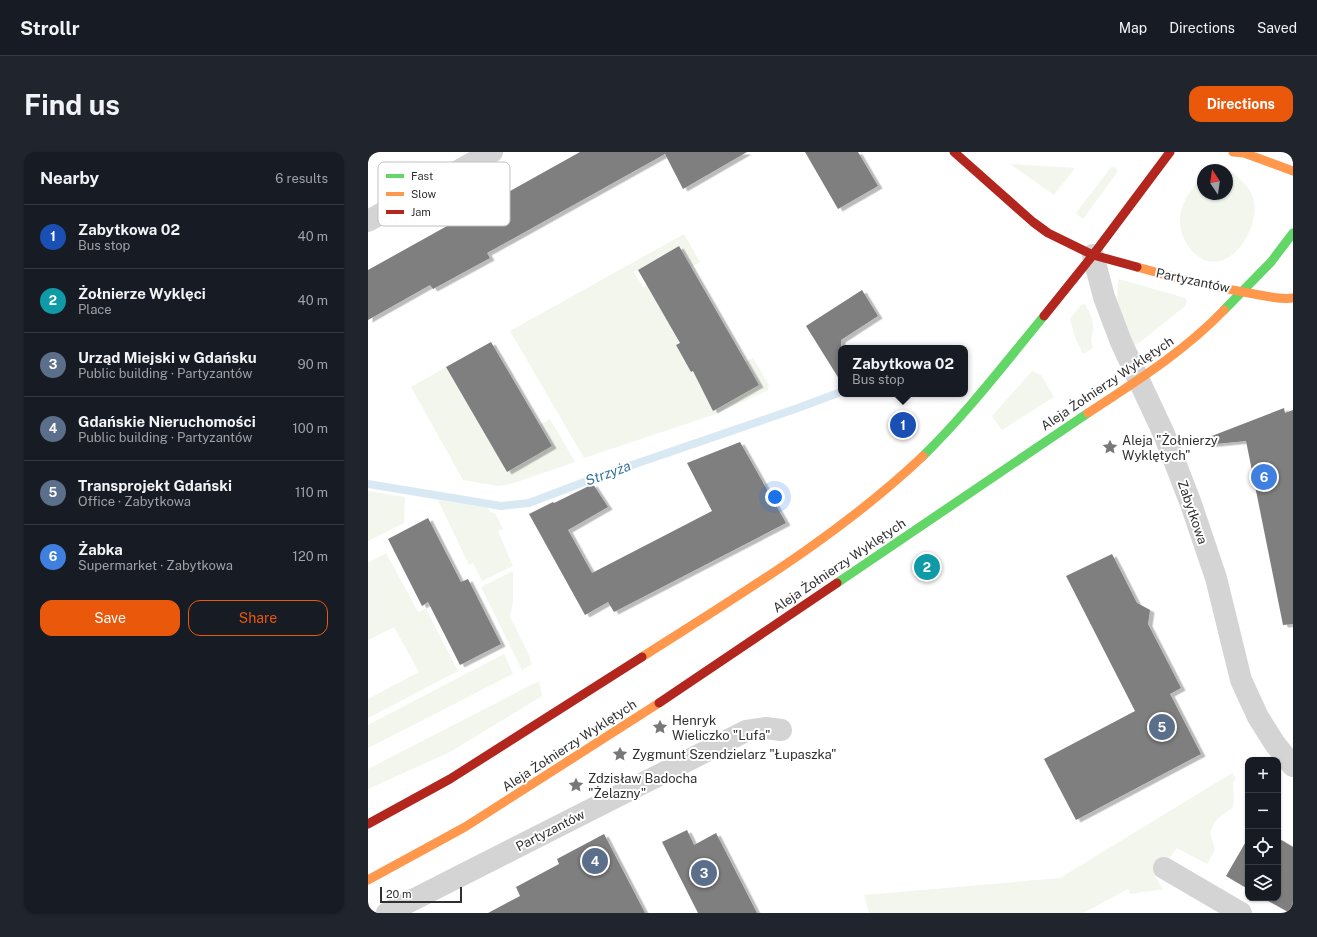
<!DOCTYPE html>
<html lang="en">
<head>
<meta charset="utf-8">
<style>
	body { margin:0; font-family:"Public Sans",sans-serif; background:#20242c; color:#f1f3f6 }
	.controls { position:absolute; right:12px; bottom:12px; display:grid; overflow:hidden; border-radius:8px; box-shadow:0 1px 3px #0004 }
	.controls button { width:36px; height:36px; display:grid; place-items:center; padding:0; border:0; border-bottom:1px solid #363941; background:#171b24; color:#f1f3f6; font:20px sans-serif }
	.compass { position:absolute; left:829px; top:12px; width:36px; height:36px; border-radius:50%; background:#171b24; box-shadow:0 1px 3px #0004; rotate:347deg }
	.scale { position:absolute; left:12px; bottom:10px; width:82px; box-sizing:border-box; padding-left:4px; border:2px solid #303030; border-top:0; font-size:11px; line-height:14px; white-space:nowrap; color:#303030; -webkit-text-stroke:3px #fff; paint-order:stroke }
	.you { position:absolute; left:407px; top:345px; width:14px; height:14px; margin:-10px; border:3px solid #fff; border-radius:50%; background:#1a73e8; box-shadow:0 0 0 6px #1a73e833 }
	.badge { display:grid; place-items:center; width:26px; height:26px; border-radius:50%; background:#ea580c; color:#fff; font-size:13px; font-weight:700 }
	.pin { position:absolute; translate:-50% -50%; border:2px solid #fff; box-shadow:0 1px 4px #0006 }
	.popup { position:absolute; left:470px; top:193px; width:130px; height:52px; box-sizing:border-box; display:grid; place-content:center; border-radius:8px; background:#171b24; filter:drop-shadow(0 1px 3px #0005); font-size:13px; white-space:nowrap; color:#9ea1a6 }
	.popup b { font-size:15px; color:#f1f3f6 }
	.popup::after { content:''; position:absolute; left:50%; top:100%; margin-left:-8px; border:8px solid transparent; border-top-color:#171b24 }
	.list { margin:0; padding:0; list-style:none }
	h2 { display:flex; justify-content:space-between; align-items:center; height:52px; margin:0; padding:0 16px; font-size:17px }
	h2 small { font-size:13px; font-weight:400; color:#9ea1a6 }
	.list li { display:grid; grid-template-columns:26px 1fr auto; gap:12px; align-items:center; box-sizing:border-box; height:64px; padding:0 16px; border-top:1px solid #363941 }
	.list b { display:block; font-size:15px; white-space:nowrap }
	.list p { margin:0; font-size:13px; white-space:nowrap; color:#9ea1a6 }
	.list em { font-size:13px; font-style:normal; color:#9ea1a6 }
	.actions { display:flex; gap:8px; padding:12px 16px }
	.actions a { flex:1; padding:9px 0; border:1px solid #ea580c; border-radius:12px; text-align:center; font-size:14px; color:#ea580c }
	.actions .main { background:#ea580c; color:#fff }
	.icon { flex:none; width:22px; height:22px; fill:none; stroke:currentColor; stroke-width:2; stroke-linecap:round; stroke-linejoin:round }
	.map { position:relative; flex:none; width:925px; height:761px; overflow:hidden; border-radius:12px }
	header { display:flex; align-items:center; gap:24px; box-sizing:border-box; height:56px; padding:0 20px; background:#171b24; border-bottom:1px solid #363941 }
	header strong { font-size:19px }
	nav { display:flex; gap:22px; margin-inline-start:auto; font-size:14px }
	.intro { display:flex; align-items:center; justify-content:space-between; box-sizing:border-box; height:96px; padding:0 24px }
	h1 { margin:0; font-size:28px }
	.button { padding:10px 18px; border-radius:12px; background:#ea580c; color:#fff; font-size:14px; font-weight:700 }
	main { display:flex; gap:24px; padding:0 24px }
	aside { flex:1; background:#171b24; border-radius:12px; box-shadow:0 1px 3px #0004 }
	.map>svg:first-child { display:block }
</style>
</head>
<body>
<header>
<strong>Strollr</strong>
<nav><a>Map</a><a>Directions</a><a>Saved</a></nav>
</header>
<div class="intro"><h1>Find us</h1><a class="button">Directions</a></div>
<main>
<aside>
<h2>Nearby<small>6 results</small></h2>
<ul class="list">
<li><span class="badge" style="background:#1a4fb4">1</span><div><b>Zabytkowa 02</b><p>Bus stop</p></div><em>40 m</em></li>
<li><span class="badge" style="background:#0f9aa8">2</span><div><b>Żołnierze Wyklęci</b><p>Place</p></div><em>40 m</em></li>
<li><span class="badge" style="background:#5c6f8a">3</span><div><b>Urząd Miejski w Gdańsku</b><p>Public building · Partyzantów</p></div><em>90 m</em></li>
<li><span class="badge" style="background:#5c6f8a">4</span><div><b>Gdańskie Nieruchomości</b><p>Public building · Partyzantów</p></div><em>100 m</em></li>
<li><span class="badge" style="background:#5c6f8a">5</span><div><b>Transprojekt Gdański</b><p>Office · Zabytkowa</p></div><em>110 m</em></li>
<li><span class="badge" style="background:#3f7fe0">6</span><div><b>Żabka</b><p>Supermarket · Zabytkowa</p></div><em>120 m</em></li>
</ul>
<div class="actions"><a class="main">Save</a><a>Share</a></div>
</aside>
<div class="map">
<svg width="925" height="761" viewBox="0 0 925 761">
	<defs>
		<filter id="shadow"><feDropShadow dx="4.5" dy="2.5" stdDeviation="0" flood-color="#0004"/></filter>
	</defs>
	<rect width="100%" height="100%" fill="#fff"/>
	<g fill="#f2f6ed">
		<polygon points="642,12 707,16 686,43"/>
		<polygon points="744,14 750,19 715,67 708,61"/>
		<path d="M847,16c13,0 17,3 26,12 4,5 9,9 11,15 11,24 -15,74 -45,66 -7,-2 -15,-9 -19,-15 -17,-28 -5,-48 15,-70v18h24v-24h-15z"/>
		<polygon points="316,82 332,110 323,115 311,94 266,120 275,135 279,133 312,191 308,193 323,220 327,217 345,259 391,233 377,210 385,206 401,233 399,239 345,263 216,306 142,179"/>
		<path d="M751,127l66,19 2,3 -2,5 -46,37 -6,2c-12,-27 -19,-36 -14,-66z"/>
		<path d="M717,152c4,8 9,16 8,25 -1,10 -3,9 0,19l-10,6 -8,-17 -5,-18 11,-14z"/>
		<polygon points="78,215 139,320 183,294 171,273 182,267 207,310 143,332 130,334 95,328 43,235"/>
		<polygon points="664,219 673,223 686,245 634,278 624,264"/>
		<polygon points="0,339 37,345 36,371 0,389"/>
		<polygon points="70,348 120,356 122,360 127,361 135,377 130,379 145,414 114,429 105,411 101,413"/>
		<polygon points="18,401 50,460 58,457 90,519 0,566 0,547 51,520 26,475 0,488 0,411"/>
		<polygon points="145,419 145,449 142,465 162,505 162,508 164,512 154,518 113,435"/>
		<polygon points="136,502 145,522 0,596 0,573"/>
		<polygon points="171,529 174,544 82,600 0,637 0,617"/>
		<polygon points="864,621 868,626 865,631 866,650 864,656 848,668 842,680 847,698 839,712 809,696 787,725 795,737 763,742 760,737 715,761 501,761 496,743 692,726"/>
	</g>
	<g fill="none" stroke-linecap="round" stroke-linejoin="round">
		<polyline stroke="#d9e9f4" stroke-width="8" points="0,332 133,354 161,351 232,324 430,256 473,240"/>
	</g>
	<g fill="#7f7f7f" filter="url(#shadow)">
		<polygon points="212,0 379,0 315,37 297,2 119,101 122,106 65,137 62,133 0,168 0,118"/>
		<polygon points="437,0 490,0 510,34 470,57"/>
		<polygon points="311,94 391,233 345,259 325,219 323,220 308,193 312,191 270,118"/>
		<polygon points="494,138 510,164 473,188 473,230 438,174"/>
		<polygon points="123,190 184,294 139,320 78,215"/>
		<polygon points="916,256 917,261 925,258 925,472 915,473 878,289 837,293 836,287"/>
		<polygon points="372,290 418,371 246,460 240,450 217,463 161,362 185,350 186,351 225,332 240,355 200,378 224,421 344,359 319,311"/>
		<polygon points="60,366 93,430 100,427 133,492 92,513 60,450 54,454 20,387"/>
		<polygon points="744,402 769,451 782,458 780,472 813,536 802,542 833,602 708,668 676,607 767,559 698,424"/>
		<polygon points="319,678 326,693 348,681 389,761 330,761 294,690"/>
		<polygon points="236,682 277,761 120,761 152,744 148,735 191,712 189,707"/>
		<polygon points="880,686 880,737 858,724"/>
		<polygon points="910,686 925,695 925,761 922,761 895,746 910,746"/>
	</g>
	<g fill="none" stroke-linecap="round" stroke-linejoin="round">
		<g stroke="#d4d4d4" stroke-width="22">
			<polyline points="0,69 124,0"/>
			<polyline points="725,103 736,145 753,190 796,282 823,352 848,426 873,528 890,565 907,592 925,614"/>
			<polyline points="796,716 873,761"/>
			<polyline points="19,761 378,579 398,576 413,578"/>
		</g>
		<g stroke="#63d668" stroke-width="9">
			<polyline points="856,158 903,110 925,81"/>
			<path d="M555,304c44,-43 82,-93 121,-140"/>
			<polyline points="469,431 720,261"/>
		</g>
		<g stroke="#ff974d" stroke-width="9">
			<polyline points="865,0 876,1 925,19"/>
			<path d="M769,115c38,11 77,20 117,27 13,2 26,6 39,4"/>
			<path d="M720,261c47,-31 97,-62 136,-103"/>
			<path d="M274,505c97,-62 198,-122 281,-201"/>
			<polyline points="0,728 97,675 291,551"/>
		</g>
		<g stroke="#b3261e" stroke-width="9">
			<polyline points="586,0 665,70 680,81 725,103 769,115"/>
			<polyline points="676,164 725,103 802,0"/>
			<polyline points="291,551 469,431"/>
			<polyline points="0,672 82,627 274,505"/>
		</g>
	</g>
	<defs>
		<symbol id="sight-bare" viewBox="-9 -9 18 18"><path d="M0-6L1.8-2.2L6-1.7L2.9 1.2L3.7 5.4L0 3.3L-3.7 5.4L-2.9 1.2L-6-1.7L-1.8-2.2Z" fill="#787878" stroke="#fff" stroke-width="2.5" paint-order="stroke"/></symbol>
	</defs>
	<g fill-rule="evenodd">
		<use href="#sight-bare" x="731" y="284" width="22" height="22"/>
		<use href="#sight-bare" x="281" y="564" width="22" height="22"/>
		<use href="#sight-bare" x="241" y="591" width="22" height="22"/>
		<use href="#sight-bare" x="197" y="622" width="22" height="22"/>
	</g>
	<g text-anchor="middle" stroke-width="4" stroke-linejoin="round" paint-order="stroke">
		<g font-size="13" fill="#303030" stroke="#fff">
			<text transform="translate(825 128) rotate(12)" y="5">Partyzantów</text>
			<text transform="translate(739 231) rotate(-34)" y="5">Aleja Żołnierzy Wyklętych</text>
			<text transform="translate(825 360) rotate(71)" y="5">Zabytkowa</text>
			<text transform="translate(471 413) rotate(-34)" y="5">Aleja Żołnierzy Wyklętych</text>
			<text transform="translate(201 593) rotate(-33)" y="5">Aleja Żołnierzy Wyklętych</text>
			<text transform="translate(182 678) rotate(-27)" y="5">Partyzantów</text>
		</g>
		<g font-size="13" fill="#303030" stroke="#fff" text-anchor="start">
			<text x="754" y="293">Aleja "Żołnierzy<tspan x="754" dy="15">Wyklętych"</tspan></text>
			<text x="304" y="573">Henryk<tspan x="304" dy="15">Wieliczko "Lufa"</tspan></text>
			<text x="264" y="607">Zygmunt Szendzielarz "Łupaszka"</text>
			<text x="220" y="631">Zdzisław Badocha<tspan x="220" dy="15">"Żelazny"</tspan></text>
		</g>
		<g font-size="14" font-style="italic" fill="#37749a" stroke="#fff">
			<text transform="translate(240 321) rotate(-20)" y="5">Strzyża</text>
		</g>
	</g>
	<rect x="10" y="10" width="132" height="64" rx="6" fill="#fff" stroke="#c1c1c1" stroke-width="1"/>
	<rect x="18" y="22" width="18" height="4" fill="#63d668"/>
	<rect x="18" y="40" width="18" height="4" fill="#ff974d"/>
	<rect x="18" y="58" width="18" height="4" fill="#b3261e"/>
	<g font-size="11" fill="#303030">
		<text x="43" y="28">Fast</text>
		<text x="43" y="46">Slow</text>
		<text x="43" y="64">Jam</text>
	</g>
</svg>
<div class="controls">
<button>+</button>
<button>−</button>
<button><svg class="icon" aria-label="locate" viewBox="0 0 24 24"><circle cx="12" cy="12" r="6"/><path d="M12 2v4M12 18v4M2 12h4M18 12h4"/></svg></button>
<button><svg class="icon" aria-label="layers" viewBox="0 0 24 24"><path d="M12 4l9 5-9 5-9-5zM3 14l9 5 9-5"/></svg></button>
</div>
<svg class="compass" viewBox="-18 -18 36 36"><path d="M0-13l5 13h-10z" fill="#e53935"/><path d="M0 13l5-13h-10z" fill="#9ea1a6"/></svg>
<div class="scale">20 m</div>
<div class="you"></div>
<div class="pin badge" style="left:535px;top:273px;background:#1a4fb4">1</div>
<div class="popup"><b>Zabytkowa 02</b>Bus stop</div>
<div class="pin badge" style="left:559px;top:415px;background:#0f9aa8">2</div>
<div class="pin badge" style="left:336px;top:721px;background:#5c6f8a">3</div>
<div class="pin badge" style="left:227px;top:709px;background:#5c6f8a">4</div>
<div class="pin badge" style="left:794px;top:575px;background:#5c6f8a">5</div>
<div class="pin badge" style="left:896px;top:325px;background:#3f7fe0">6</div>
</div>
</main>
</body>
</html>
